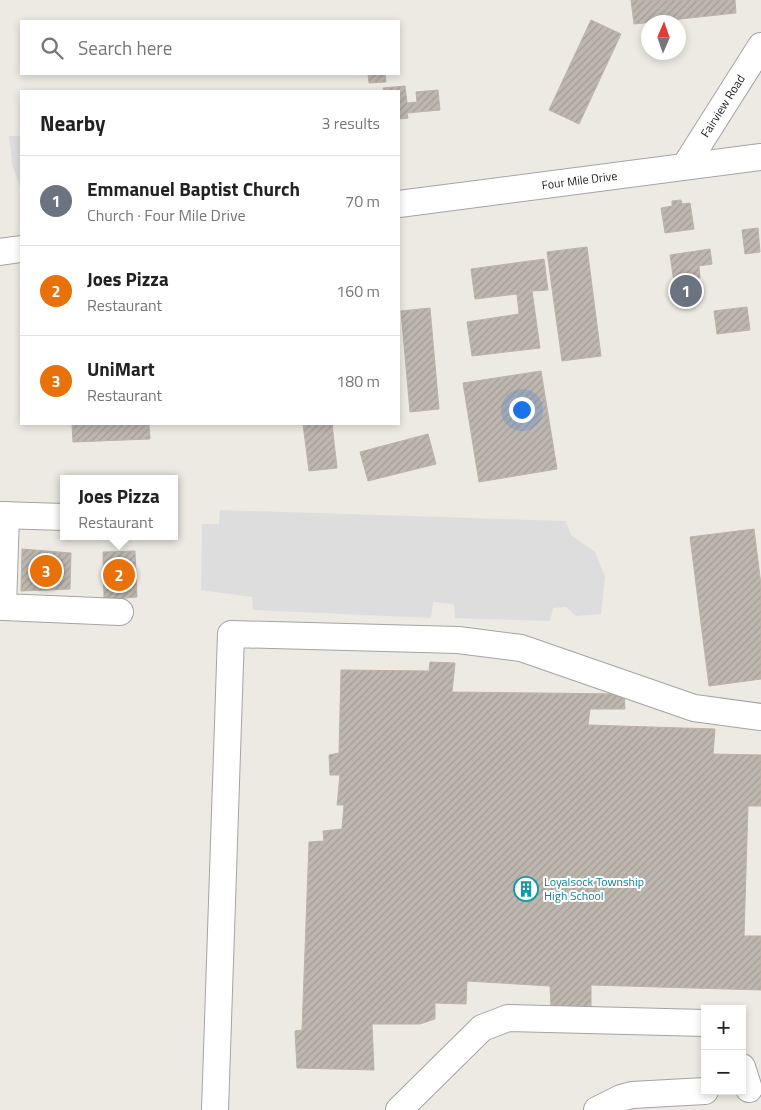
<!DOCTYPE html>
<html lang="en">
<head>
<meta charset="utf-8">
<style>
	body { margin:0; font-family:"Titillium Web",sans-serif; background:#f6f6f6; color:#222 }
	.controls { position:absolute; right:15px; bottom:15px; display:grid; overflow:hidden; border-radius:0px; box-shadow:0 2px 8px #0003 }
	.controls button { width:45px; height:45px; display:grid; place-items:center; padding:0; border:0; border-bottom:1px solid #e0e0e0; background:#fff; color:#222; font:25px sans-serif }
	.compass { position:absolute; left:641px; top:15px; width:45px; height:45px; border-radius:50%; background:#fff; box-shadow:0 2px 8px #0003; rotate:2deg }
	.you { position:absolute; left:521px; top:409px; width:18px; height:18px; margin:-12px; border:4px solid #fff; border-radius:50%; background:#1a73e8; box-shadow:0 0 0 8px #1a73e833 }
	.badge { display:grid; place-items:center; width:32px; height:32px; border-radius:50%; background:#d93025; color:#fff; font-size:16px; font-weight:700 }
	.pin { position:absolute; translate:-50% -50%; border:2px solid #fff; box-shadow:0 1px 5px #0006 }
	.popup { position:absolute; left:60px; top:475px; width:118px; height:65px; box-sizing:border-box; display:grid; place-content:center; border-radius:0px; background:#fff; filter:drop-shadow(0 1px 4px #0005); font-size:16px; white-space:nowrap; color:#767676 }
	.popup b { font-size:19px; color:#222 }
	.popup::after { content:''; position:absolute; left:50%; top:100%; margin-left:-10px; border:10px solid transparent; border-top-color:#fff }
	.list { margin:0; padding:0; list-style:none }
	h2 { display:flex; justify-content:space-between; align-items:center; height:65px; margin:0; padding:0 20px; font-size:21px }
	h2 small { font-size:16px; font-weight:400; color:#767676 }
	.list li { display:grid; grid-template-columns:32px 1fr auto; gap:15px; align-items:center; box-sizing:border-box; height:90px; padding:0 20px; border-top:1px solid #e0e0e0 }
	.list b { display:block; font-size:19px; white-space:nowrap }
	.list p { margin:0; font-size:16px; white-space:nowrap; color:#767676 }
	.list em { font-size:16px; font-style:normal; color:#767676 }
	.icon { flex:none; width:28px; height:28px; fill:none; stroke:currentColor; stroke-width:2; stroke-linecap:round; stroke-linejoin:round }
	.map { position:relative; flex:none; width:761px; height:1110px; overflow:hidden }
	.search { position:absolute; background:#fff; box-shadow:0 2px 8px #0003; left:20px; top:20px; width:380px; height:55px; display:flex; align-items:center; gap:12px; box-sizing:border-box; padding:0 18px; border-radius:0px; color:#767676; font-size:19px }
	.panel { position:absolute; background:#fff; box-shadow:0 2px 8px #0003; left:20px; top:90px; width:380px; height:335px; border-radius:0px }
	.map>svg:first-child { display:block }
</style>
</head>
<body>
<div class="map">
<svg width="761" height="1110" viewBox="0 0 761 1110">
	<defs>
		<pattern id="building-hatch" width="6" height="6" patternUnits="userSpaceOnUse" patternTransform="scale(1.25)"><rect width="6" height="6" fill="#beb7b0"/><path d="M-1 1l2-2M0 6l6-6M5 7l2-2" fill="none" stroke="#a39d97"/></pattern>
	</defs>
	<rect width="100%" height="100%" fill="#edeae3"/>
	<g fill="#ddd">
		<polygon points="20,128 21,128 21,190 12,164 9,136 20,136"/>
		<polygon points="220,510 566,521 571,535 595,552 605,577 601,614 576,616 566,607 553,608 550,621 455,618 454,604 433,602 431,618 253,610 252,597 201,590 202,524 219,524"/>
	</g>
	<g fill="url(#building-hatch)" stroke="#beb2a6">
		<polygon points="631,0 735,0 736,13 634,24"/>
		<polygon points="591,20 621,34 579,124 549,110"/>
		<polygon points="368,74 385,74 386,82 369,83"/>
		<polygon points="405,86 407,103 417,102 416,92 438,90 440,110 407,113 408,118 399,119 399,91 384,91 383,88"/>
		<polygon points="681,200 682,204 690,203 694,229 665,233 661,208 672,206 672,201"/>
		<polygon points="758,228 760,252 745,254 742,230"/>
		<polygon points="587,247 601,356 562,361 547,252"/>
		<polygon points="710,249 712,264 699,266 700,278 674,282 670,255"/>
		<polygon points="544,259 548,290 532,291 540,348 472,356 467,322 519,314 517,294 475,299 471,269"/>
		<polygon points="747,307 750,330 717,334 714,311"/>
		<polygon points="430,308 439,409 410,412 401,311"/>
		<polygon points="541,371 557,469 479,482 463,383"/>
		<polygon points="72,424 149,424 150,439 73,442"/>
		<polygon points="303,424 332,424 337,468 309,471"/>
		<polygon points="428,434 436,464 368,481 360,452"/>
		<polygon points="754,529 761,585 761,679 709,686 690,537"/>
		<polygon points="22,549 71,553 70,589 21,591"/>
		<polygon points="135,551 137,597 104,600 103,552"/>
		<polygon points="430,662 455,663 452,692 624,694 625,709 590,709 588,725 715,729 713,754 761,755 761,806 748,806 744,936 761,936 761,990 591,985 591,1007 551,1007 550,986 467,981 466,1004 435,1003 435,1019 420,1024 372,1024 374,1070 297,1068 295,1031 302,1030 309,842 324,841 323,831 342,829 344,805 337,805 340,775 330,775 329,755 339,753 341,670 429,671"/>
	</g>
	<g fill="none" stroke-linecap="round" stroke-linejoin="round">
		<defs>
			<g id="minor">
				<path id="s1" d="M685,166l76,-120"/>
				<path id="s2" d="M399,204l362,-47"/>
				<polyline points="0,252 21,249"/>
				<polyline points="0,515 64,517"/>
				<polyline points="6,515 3,607 120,612"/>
				<polyline points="742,1067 749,1089"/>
				<polyline points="215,1110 231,634 458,640 521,648 694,708 761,717"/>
				<polyline points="399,1110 482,1028 508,1018 705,1023"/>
				<polyline points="597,1110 621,1098 632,1095 705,1091"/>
			</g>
		</defs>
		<use href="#minor" stroke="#a4a4a4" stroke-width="28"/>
		<use href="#minor" stroke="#fff" stroke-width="26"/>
	</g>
	<defs>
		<symbol id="building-ring" viewBox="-11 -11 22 22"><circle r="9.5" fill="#fff" stroke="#0f9aa8" stroke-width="1.5"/><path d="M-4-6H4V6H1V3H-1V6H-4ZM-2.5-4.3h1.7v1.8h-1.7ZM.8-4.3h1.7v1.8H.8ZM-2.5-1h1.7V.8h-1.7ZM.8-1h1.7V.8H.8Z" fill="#0f9aa8"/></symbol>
	</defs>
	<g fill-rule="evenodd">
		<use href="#building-ring" x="512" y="875" width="28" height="28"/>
	</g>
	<g text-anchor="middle" stroke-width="4" stroke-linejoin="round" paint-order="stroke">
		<g font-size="12" fill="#1d1d1d" stroke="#fff">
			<text dy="4" stroke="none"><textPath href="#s1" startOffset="71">Fairview Road</textPath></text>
			<text dy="4" stroke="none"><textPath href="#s2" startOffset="182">Four Mile Drive</textPath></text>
		</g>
		<g font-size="12" fill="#0d838f" stroke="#fff" text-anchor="start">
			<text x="544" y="886">Loyalsock Township<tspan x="544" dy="14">High School</tspan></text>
		</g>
	</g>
</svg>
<div class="controls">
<button>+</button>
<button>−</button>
</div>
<svg class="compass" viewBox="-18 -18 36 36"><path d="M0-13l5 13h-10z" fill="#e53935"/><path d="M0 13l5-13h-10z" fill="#767676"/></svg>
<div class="you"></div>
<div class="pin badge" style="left:686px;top:291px;background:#6b7280">1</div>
<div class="pin badge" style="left:119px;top:575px;background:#e8710a">2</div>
<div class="popup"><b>Joes Pizza</b>Restaurant</div>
<div class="pin badge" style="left:46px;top:571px;background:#e8710a">3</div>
<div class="search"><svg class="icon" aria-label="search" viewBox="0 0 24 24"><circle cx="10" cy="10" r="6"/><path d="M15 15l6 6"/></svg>Search here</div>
<section class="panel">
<h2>Nearby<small>3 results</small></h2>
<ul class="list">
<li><span class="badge" style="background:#6b7280">1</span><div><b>Emmanuel Baptist Church</b><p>Church · Four Mile Drive</p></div><em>70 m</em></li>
<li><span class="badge" style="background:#e8710a">2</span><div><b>Joes Pizza</b><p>Restaurant</p></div><em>160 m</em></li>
<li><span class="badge" style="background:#e8710a">3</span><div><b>UniMart</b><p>Restaurant</p></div><em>180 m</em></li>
</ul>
</section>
</div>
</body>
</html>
